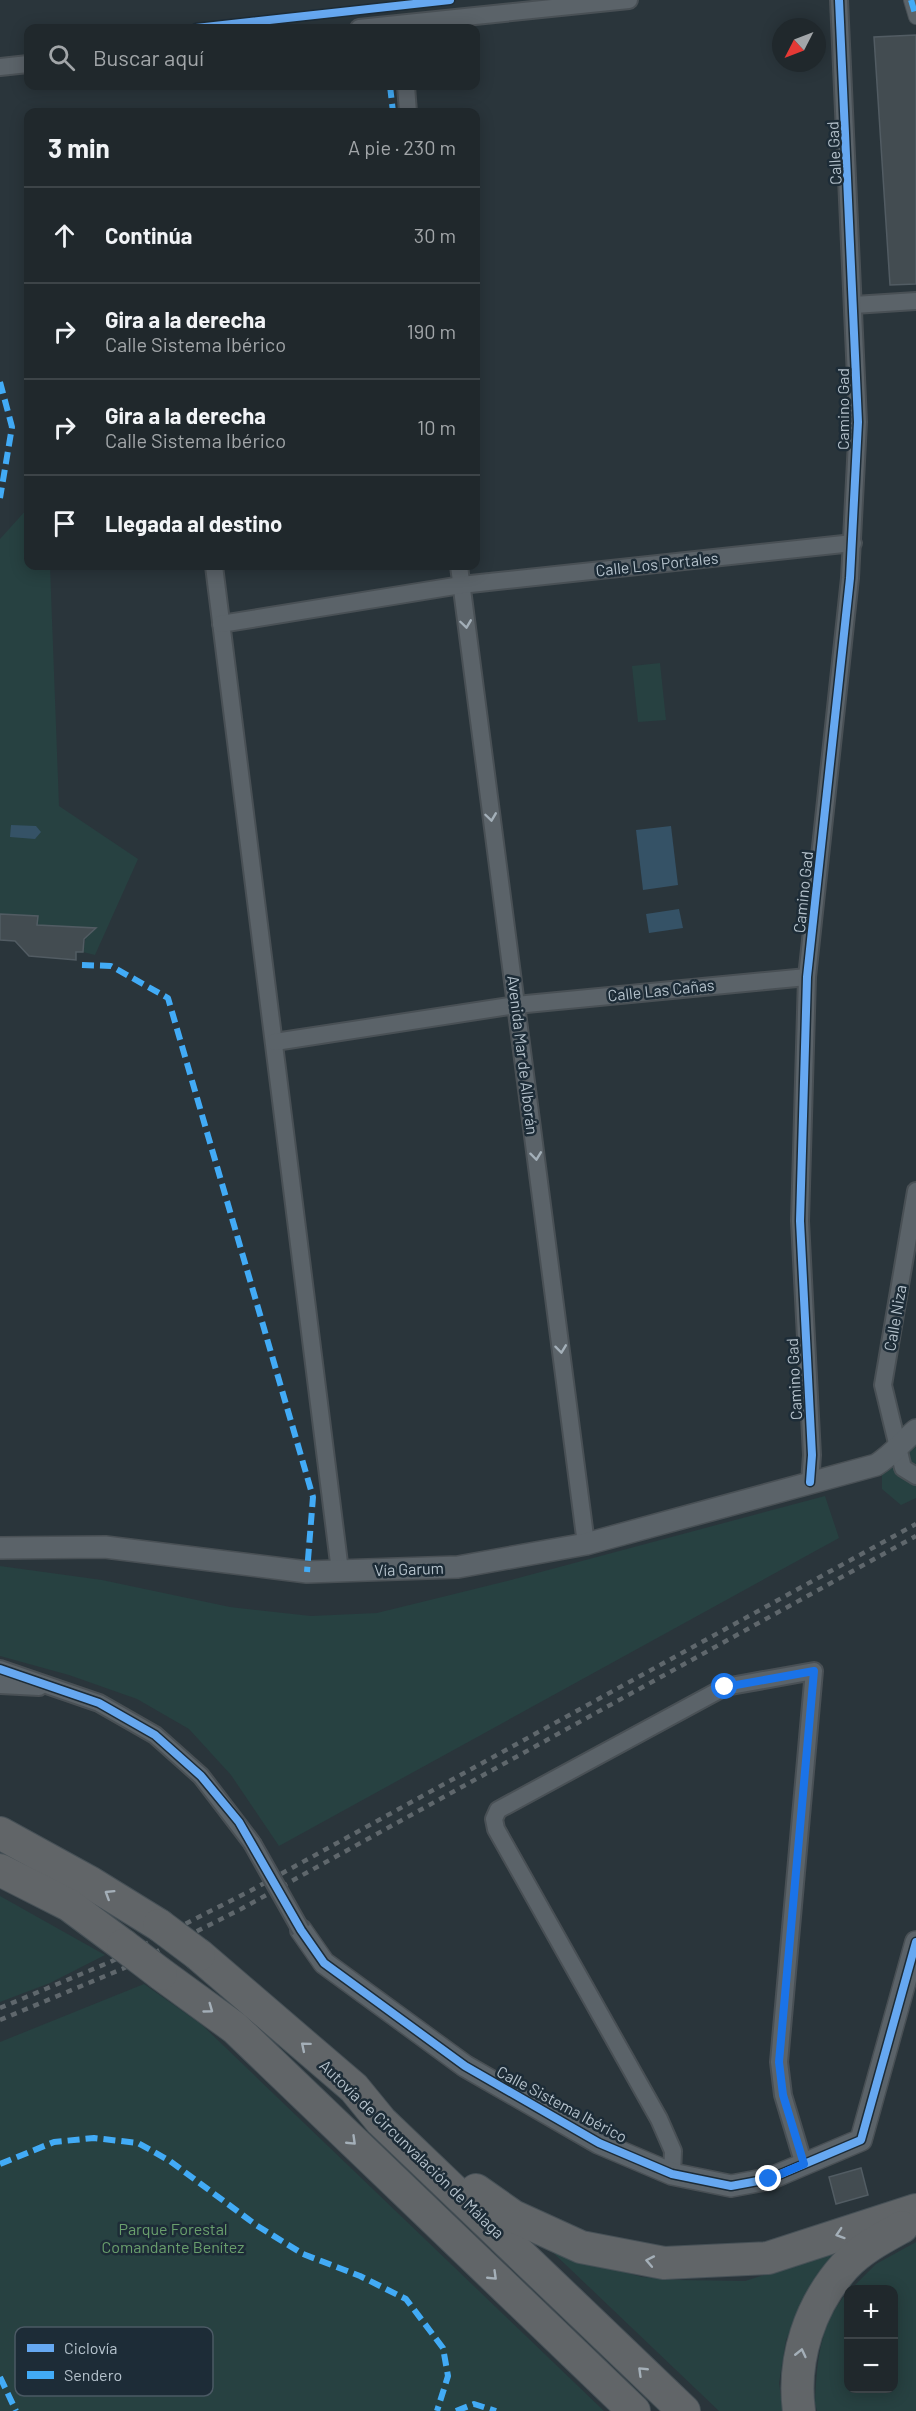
<!DOCTYPE html>
<html lang="es">
<head>
<meta charset="utf-8">
<style>
	body { margin:0; font-family:Barlow,sans-serif; background:#283034; color:#f1f3f6 }
	.controls { position:absolute; right:18px; bottom:18px; display:grid; overflow:hidden; border-radius:12px; box-shadow:0 3px 15px #0003 }
	.controls button { width:54px; height:54px; display:grid; place-items:center; padding:0; border:0; border-bottom:2px solid #3d4448; background:#20282c; color:#f1f3f6; font:30px sans-serif }
	.compass { position:absolute; left:772px; top:18px; width:54px; height:54px; border-radius:50%; background:#20282c; box-shadow:0 3px 15px #0003; rotate:228deg }
	.stop { position:absolute; width:18px; height:18px; margin:-14px; border:4px solid #1a73e8; border-radius:50%; background:#fff }
	.stop.end { background:#1a73e8; border-color:#fff; box-shadow:0 2px 6px #0008 }
	.list { margin:0; padding:0; list-style:none }
	h2 { display:flex; justify-content:space-between; align-items:center; height:78px; margin:0; padding:0 24px; font-size:26px }
	h2 small { font-size:20px; font-weight:400; color:#a2a6a9 }
	.list li { display:grid; grid-template-columns:39px 1fr auto; gap:18px; align-items:center; box-sizing:border-box; height:96px; padding:0 24px; border-top:2px solid #3d4448 }
	.list b { display:block; font-size:22px; white-space:nowrap }
	.list p { margin:0; font-size:20px; white-space:nowrap; color:#a2a6a9 }
	.list em { font-size:20px; font-style:normal; color:#a2a6a9 }
	.icon { flex:none; width:33px; height:33px; fill:none; stroke:currentColor; stroke-width:2; stroke-linecap:round; stroke-linejoin:round }
	.map { position:relative; flex:none; width:916px; height:2411px; overflow:hidden }
	.search { position:absolute; background:#20282c; box-shadow:0 3px 15px #0003; left:24px; top:24px; width:456px; height:66px; display:flex; align-items:center; gap:15px; box-sizing:border-box; padding:0 21px; border-radius:12px; color:#a2a6a9; font-size:22px }
	.panel { position:absolute; background:#20282c; box-shadow:0 3px 15px #0003; left:24px; top:108px; width:456px; height:462px; border-radius:12px }
	.map>svg:first-child { display:block }
</style>
</head>
<body>
<div class="map">
<svg width="916" height="2411" viewBox="0 0 916 2411">
	<rect width="100%" height="100%" fill="#2a353b"/>
	<g fill="#274141">
		<polygon points="28,508 28,566 50,566 59,806 138,859 95,955 83,952 87,930 37,926 0,914 0,539"/>
		<polygon points="660,663 666,720 638,722 632,666"/>
		<polygon points="916,1446 916,1498 901,1505 882,1489 882,1468"/>
		<polygon points="825,1496 839,1538 279,1846 231,1775 189,1729 137,1699 69,1675 0,1656 0,1566 102,1580 230,1607 311,1616 377,1613 503,1582"/>
		<polygon points="0,1896 105,1955 50,1983 0,2002"/>
		<polygon points="144,1984 201,2024 604,2411 0,2411 0,2042"/>
		<path d="M916,2242v169h-99l-2,-8c2,-41 4,-79 33,-111v96h46v-98l-43,-1 25,-25z"/>
		<polygon points="544,2244 580,2260 642,2277 679,2280 745,2281 844,2250 809,2291 786,2340 779,2383 783,2411 719,2411"/>
	</g>
	<g fill="#355266">
		<polygon points="11,825 36,826 41,832 35,839 10,837"/>
		<polygon points="671,826 678,885 643,890 636,830"/>
		<polygon points="679,909 683,928 649,933 646,914"/>
	</g>
	<g fill="#434c51" stroke="#525c63" stroke-width="1.5">
		<polygon points="916,35 916,284 890,285 874,37"/>
		<polygon points="0,914 38,916 37,925 96,928 84,939 83,952 76,952 76,960 29,956 15,941 0,940"/>
		<polygon points="861,2168 868,2195 836,2204 829,2177"/>
	</g>
	<g fill="none" stroke-linecap="round" stroke-linejoin="round">
		<defs>
			<polyline id="pedestrian" points="911,0 916,17"/>
			<g id="minor">
				<polyline points="359,28 629,0"/>
				<polyline points="0,67 28,64"/>
				<polyline points="406,86 408,112"/>
				<polyline points="854,305 916,301"/>
				<polyline points="214,566 340,1571"/>
				<polyline points="459,566 586,1544"/>
				<polyline points="221,624 461,585 853,543"/>
				<polyline points="275,1042 516,1005 807,977"/>
				<polyline points="916,1191 883,1385 903,1468 916,1476"/>
				<polyline points="810,1482 812,1455 800,1221 807,977 850,578 858,422 839,0"/>
				<polyline points="0,1669 99,1703 155,1735 201,1776 252,1843"/>
				<polyline points="0,1685 39,1687"/>
				<polyline points="672,2174 673,2151 659,2119 496,1829 494,1819 498,1810 725,1687 814,1671 779,2062 783,2095 804,2165"/>
			</g>
			<g id="tertiary">
				<path d="M0,1548l105,-1 202,25 151,-5 128,-23 290,-79c15,-9 26,-23 40,-35"/>
				<polyline points="301,1930 324,1963 465,2066 599,2143 672,2174 731,2186 769,2179 861,2140 916,1942"/>
			</g>
			<g id="motorway">
				<polyline points="0,1833 91,1883 159,1925"/>
				<polyline points="0,1870 69,1905 123,1945"/>
				<polyline points="199,1955 354,2088 381,2121 684,2411"/>
				<polyline points="161,1974 235,2028 634,2411"/>
				<polyline points="476,2190 513,2216 581,2247 664,2263 768,2258 916,2210"/>
				<path d="M799,2411c-7,-52 11,-106 46,-145 16,-17 37,-28 57,-39"/>
			</g>
		</defs>
		<use href="#pedestrian" stroke="#495055" stroke-width="16"/>
		<use href="#minor" stroke="#495055" stroke-width="20"/>
		<use href="#tertiary" stroke="#495055" stroke-width="24"/>
		<use href="#motorway" stroke="#475157" stroke-width="34"/>
		<use href="#pedestrian" stroke="#5b6369" stroke-width="14"/>
		<use href="#minor" stroke="#5b6369" stroke-width="16"/>
		<use href="#tertiary" stroke="#5b6369" stroke-width="21"/>
		<use href="#motorway" stroke="#616568" stroke-width="32"/>
		<g stroke="#5f676c" stroke-width="4.5" stroke-dasharray="6 6" stroke-linecap="butt">
			<polyline points="0,2008 110,1962 250,1891 916,1524"/>
			<polyline points="0,2020 122,1969 241,1909 916,1536"/>
		</g>
		<defs>
			<polyline id="minor-bridge" points="252,1843 301,1930"/>
			<g id="motorway-bridge">
				<polyline points="159,1925 199,1955"/>
				<polyline points="123,1945 161,1974"/>
			</g>
		</defs>
		<use href="#minor-bridge" stroke="#495055" stroke-width="20" stroke-linecap="butt"/>
		<use href="#motorway-bridge" stroke="#475157" stroke-width="34" stroke-linecap="butt"/>
		<use href="#minor-bridge" stroke="#5b6369" stroke-width="16"/>
		<use href="#motorway-bridge" stroke="#616568" stroke-width="32"/>
		<g stroke="#42abf6" stroke-width="6" stroke-dasharray="12 6" stroke-linecap="butt">
			<polyline points="911,0 916,17"/>
			<polyline points="390,86 393,112"/>
			<polyline points="0,382 12,427 0,498"/>
			<polyline points="82,965 111,966 168,998 313,1497 307,1572"/>
			<polyline points="0,2164 54,2142 94,2138 138,2143 170,2161 256,2225 303,2254 360,2276 406,2299 443,2348 448,2376 437,2411"/>
			<polyline points="0,2377 16,2411"/>
			<polyline points="456,2411 474,2404 496,2411"/>
		</g>
		<defs>
			<g id="cycleway">
				<polyline points="196,28 450,0"/>
				<polyline points="810,1482 812,1455 800,1221 807,977 850,578 858,422 839,0"/>
				<polyline points="0,1669 99,1703 155,1735 201,1776 239,1822 301,1930 324,1963 465,2066 599,2143 672,2174 731,2186 769,2179 861,2140 916,1942"/>
			</g>
		</defs>
		<use href="#cycleway" stroke="#1d2c37" stroke-width="11"/>
		<use href="#cycleway" stroke="#66a8f1" stroke-width="8"/>
	</g>
	<defs><path id="oneway-chevron" d="M-2-3.5L2.5 0L-2 3.5" fill="none" stroke-width="1.6" stroke-linecap="round" stroke-linejoin="round" transform="scale(1.5)"/></defs>
	<g stroke="#a3afb8">
		<use href="#oneway-chevron" transform="translate(466 624) rotate(82)"/>
		<use href="#oneway-chevron" transform="translate(491 817) rotate(82)"/>
		<use href="#oneway-chevron" transform="translate(536 1156) rotate(83)"/>
		<use href="#oneway-chevron" transform="translate(561 1349) rotate(83)"/>
	</g>
	<g stroke="#a4afb8">
		<use href="#oneway-chevron" transform="translate(109 1894) rotate(-148)"/>
		<use href="#oneway-chevron" transform="translate(209 2009) rotate(36)"/>
		<use href="#oneway-chevron" transform="translate(305 2046) rotate(-140)"/>
		<use href="#oneway-chevron" transform="translate(352 2141) rotate(44)"/>
		<use href="#oneway-chevron" transform="translate(840 2234) rotate(162)"/>
		<use href="#oneway-chevron" transform="translate(650 2261) rotate(-169)"/>
		<use href="#oneway-chevron" transform="translate(493 2276) rotate(44)"/>
		<use href="#oneway-chevron" transform="translate(801 2353) rotate(-77)"/>
		<use href="#oneway-chevron" transform="translate(642 2371) rotate(-136)"/>
	</g>
	<g fill="none" stroke-linecap="round" stroke-linejoin="round">
		<polyline stroke="#1a73e8" stroke-width="8" points="725,1687 814,1671 779,2062 783,2095 804,2164 769,2179"/>
	</g>
	<g text-anchor="middle" stroke-width="5" stroke-linejoin="round" paint-order="stroke">
		<g font-size="16" fill="#b5c2cc" stroke="#1d2c37">
			<text transform="translate(834 153) rotate(-93)" y="6">Calle Gad</text>
			<text transform="translate(843 409) rotate(-90)" y="6">Camino Gad</text>
			<text transform="translate(657 564) rotate(-6)" y="6">Calle Los Portales</text>
			<text transform="translate(803 892) rotate(-84)" y="6">Camino Gad</text>
			<text transform="translate(661 990) rotate(-6)" y="6">Calle Las Cañas</text>
			<text transform="translate(523 1055) rotate(83)" y="6">Avenida Mar de Alborán</text>
			<text transform="translate(895 1318) rotate(-80)" y="6">Calle Niza</text>
			<text transform="translate(794 1379) rotate(-93)" y="6">Camino Gad</text>
			<text transform="translate(409 1569) rotate(-2)" y="6">Vía Garum</text>
			<text transform="translate(562 2104) rotate(28)" y="6">Calle Sistema Ibérico</text>
			<text transform="translate(412 2149) rotate(44)" y="6">Autovía de Circunvalación de Málaga</text>
		</g>
		<g font-size="16" fill="#6a9f6d" stroke="#1d2c37">
			<text x="173" y="2235">Parque Forestal<tspan x="173" dy="18">Comandante Benítez</tspan></text>
		</g>
	</g>
	<rect x="15" y="2327" width="198" height="69" rx="9" fill="#1d2c37" stroke="#4b5964" stroke-width="1.5"/>
	<rect x="27" y="2344" width="27" height="8" fill="#66a8f1"/>
	<rect x="27" y="2371" width="27" height="8" fill="#42abf6"/>
	<g font-size="16" fill="#b5c2cc">
		<text x="64" y="2354">Ciclovía</text>
		<text x="64" y="2381">Sendero</text>
	</g>
</svg>
<div class="controls">
<button>+</button>
<button>−</button>
</div>
<svg class="compass" viewBox="-18 -18 36 36"><path d="M0-13l5 13h-10z" fill="#e53935"/><path d="M0 13l5-13h-10z" fill="#a2a6a9"/></svg>
<div class="stop" style="left:725px;top:1687px"></div>
<div class="stop end" style="left:769px;top:2179px"></div>
<div class="search"><svg class="icon" aria-label="search" viewBox="0 0 24 24"><circle cx="10" cy="10" r="6"/><path d="M15 15l6 6"/></svg>Buscar aquí</div>
<section class="panel">
<h2>3 min<small>A pie · 230 m</small></h2>
<ul class="list">
<li><svg class="icon" aria-label="ahead" viewBox="0 0 24 24"><path d="M12 20V5M6 11l6-6 6 6"/></svg><div><b>Continúa</b></div><em>30 m</em></li>
<li><svg class="icon" aria-label="right" viewBox="0 0 24 24"><path d="M7 20v-9h11M14 6l5 5-5 5"/></svg><div><b>Gira a la derecha</b><p>Calle Sistema Ibérico</p></div><em>190 m</em></li>
<li><svg class="icon" aria-label="right" viewBox="0 0 24 24"><path d="M7 20v-9h11M14 6l5 5-5 5"/></svg><div><b>Gira a la derecha</b><p>Calle Sistema Ibérico</p></div><em>10 m</em></li>
<li><svg class="icon" aria-label="arrive" viewBox="0 0 24 24"><path d="M6 21V4h12l-3 4 3 4H6"/></svg><div><b>Llegada al destino</b></div></li>
</ul>
</section>
</div>
</body>
</html>
